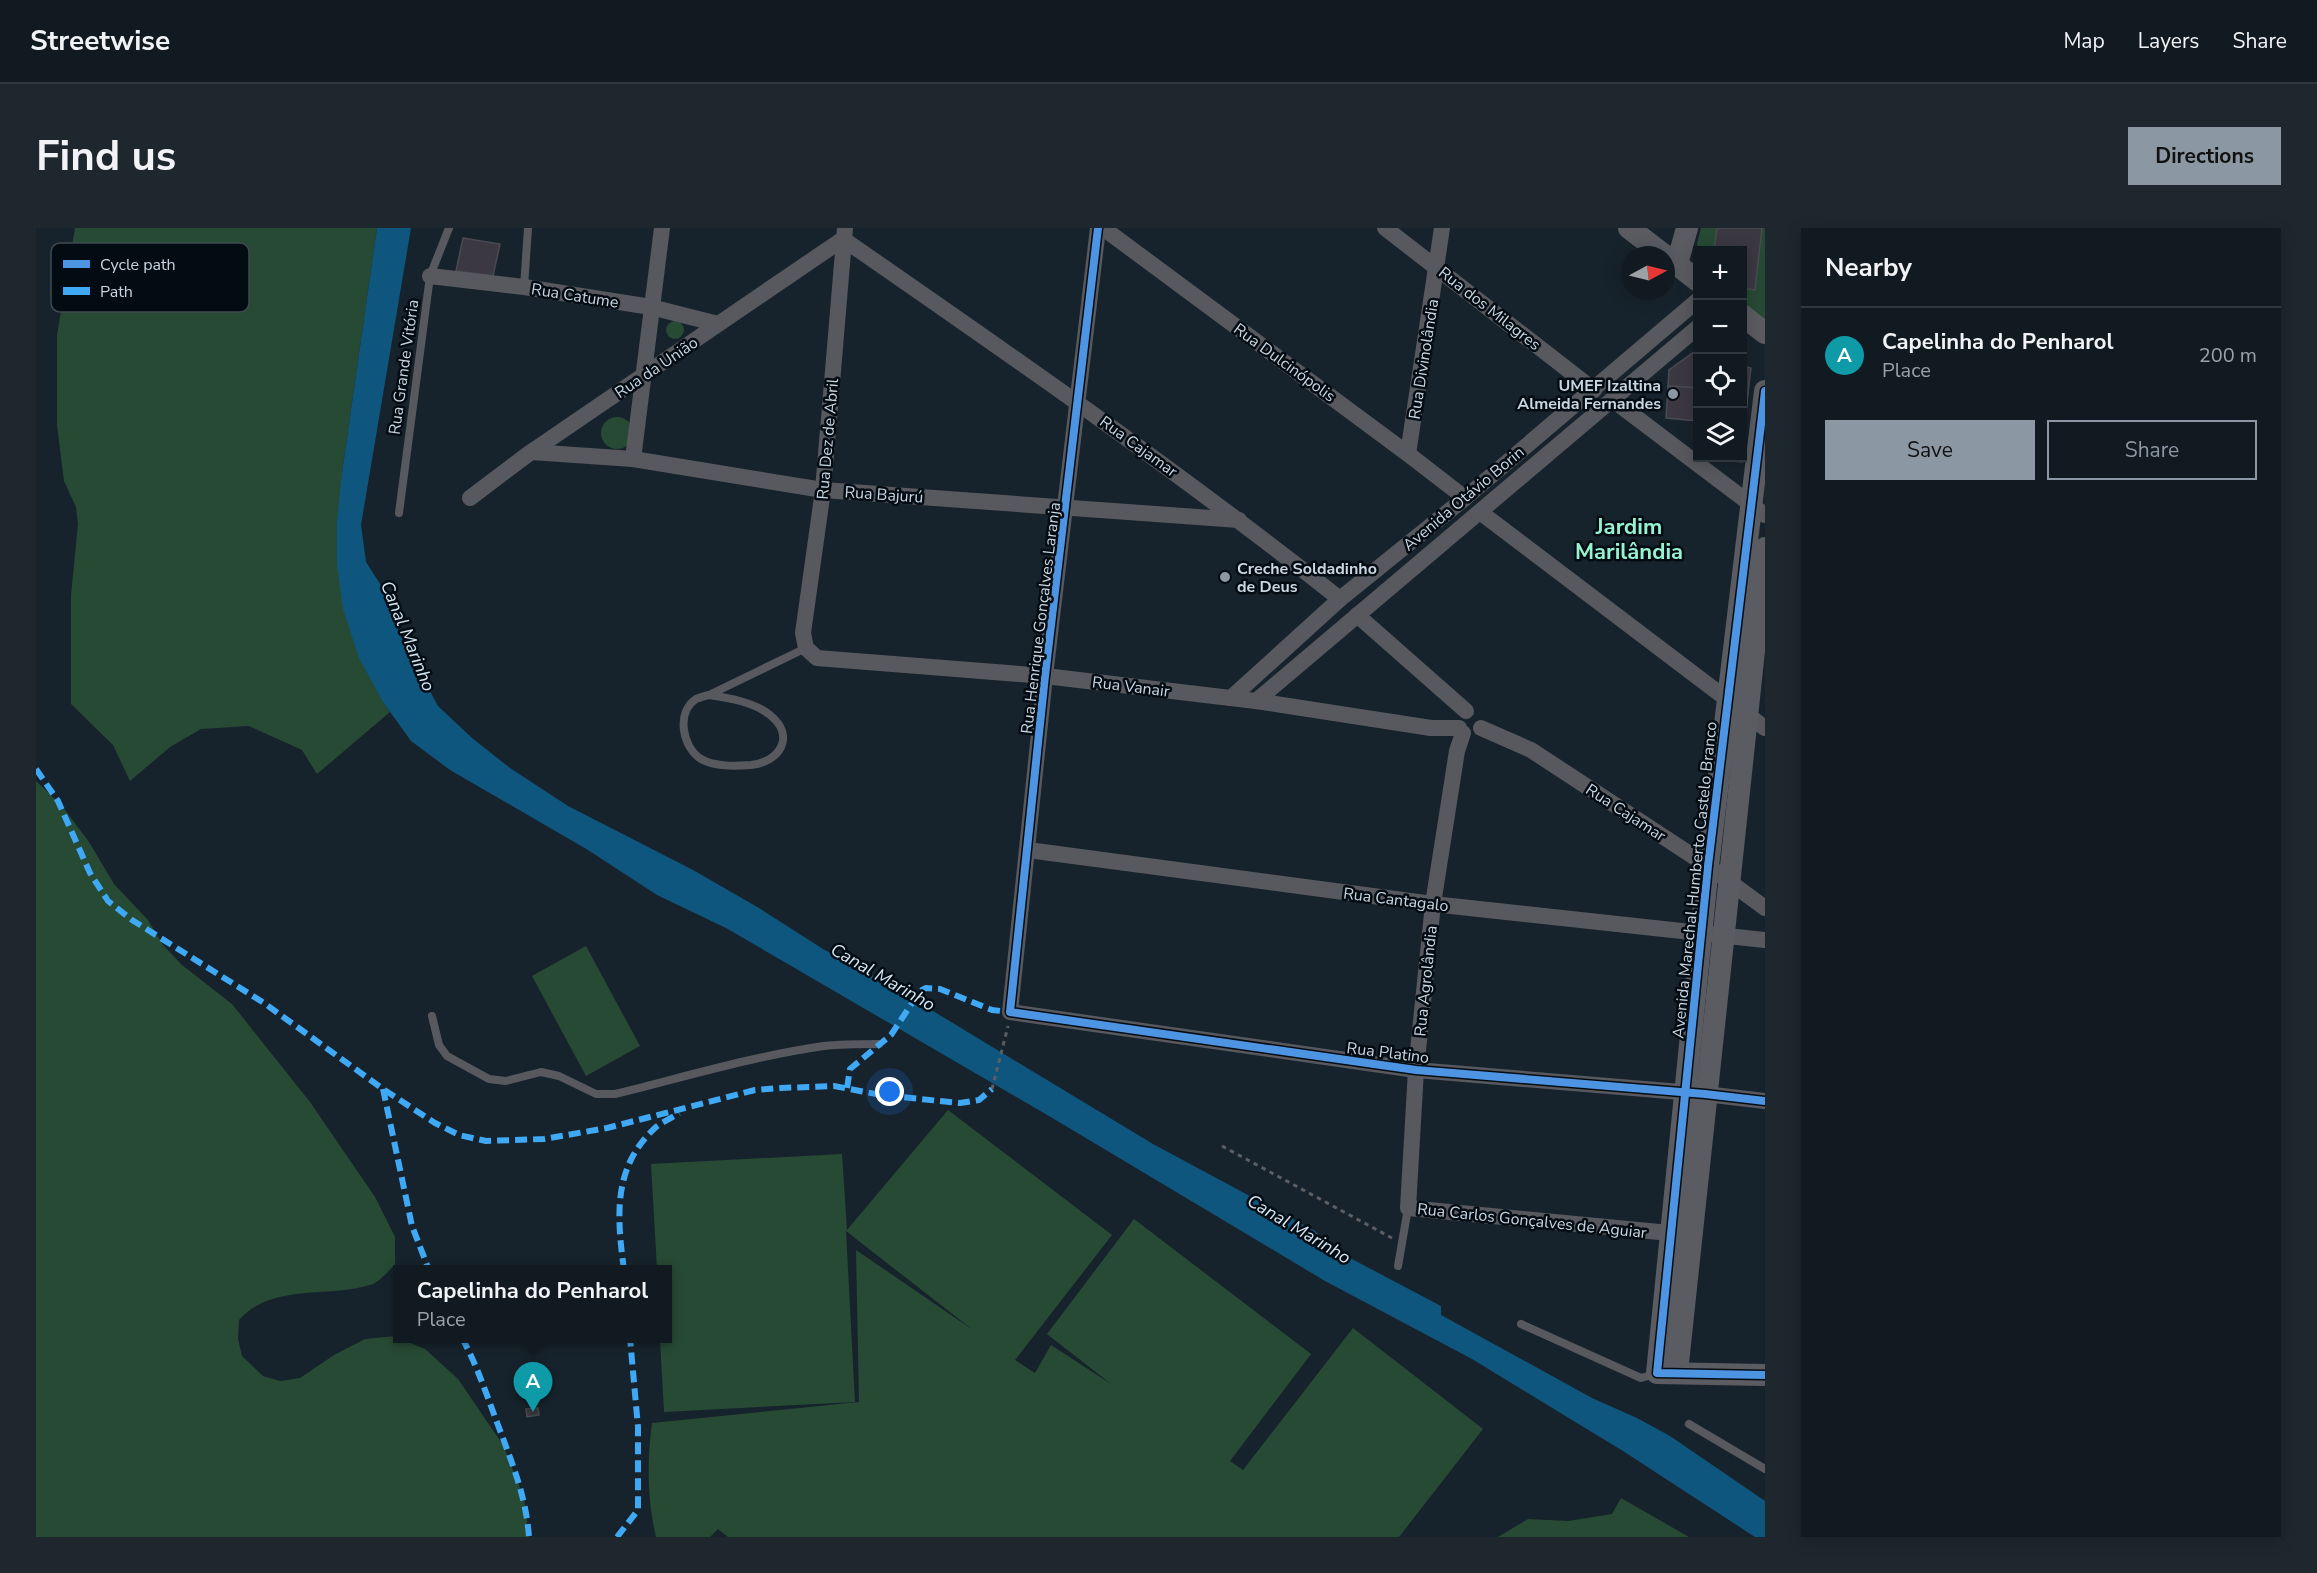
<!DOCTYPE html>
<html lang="en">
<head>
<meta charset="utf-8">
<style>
	body { margin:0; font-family:"Nunito Sans",sans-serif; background:#1e272e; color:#f1f3f6 }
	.controls { position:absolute; right:18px; top:18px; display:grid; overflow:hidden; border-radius:0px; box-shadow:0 3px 15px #0003 }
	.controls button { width:54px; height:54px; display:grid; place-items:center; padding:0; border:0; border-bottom:2px solid #30383f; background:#111a21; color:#f1f3f6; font:30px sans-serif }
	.compass { position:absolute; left:1585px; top:18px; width:54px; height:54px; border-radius:50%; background:#111a21; box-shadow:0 3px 15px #0003; rotate:83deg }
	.you { position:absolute; left:854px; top:864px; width:21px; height:21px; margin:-15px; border:4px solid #fff; border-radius:50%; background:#1a73e8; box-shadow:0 0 0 9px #1a73e833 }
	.badge { display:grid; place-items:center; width:39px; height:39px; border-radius:50%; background:#8b97a2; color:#fff; font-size:20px; font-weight:700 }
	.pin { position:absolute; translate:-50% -50px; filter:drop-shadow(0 2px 3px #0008) }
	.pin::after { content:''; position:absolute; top:32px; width:21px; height:18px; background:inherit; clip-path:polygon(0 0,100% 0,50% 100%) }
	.popup { position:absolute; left:357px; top:1037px; width:279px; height:78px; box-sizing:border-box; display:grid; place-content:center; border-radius:0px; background:#111a21; filter:drop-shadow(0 2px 4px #0005); font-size:20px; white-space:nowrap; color:#9ca1a5 }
	.popup b { font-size:22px; color:#f1f3f6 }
	.popup::after { content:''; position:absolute; left:50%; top:100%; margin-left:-12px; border:12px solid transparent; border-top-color:#111a21 }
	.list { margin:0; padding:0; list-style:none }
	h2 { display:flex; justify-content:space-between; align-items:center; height:78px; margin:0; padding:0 24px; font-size:26px }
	h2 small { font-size:20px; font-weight:400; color:#9ca1a5 }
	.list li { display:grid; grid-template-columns:39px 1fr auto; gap:18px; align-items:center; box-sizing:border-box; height:96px; padding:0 24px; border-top:2px solid #30383f }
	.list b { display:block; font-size:22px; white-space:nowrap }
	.list p { margin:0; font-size:20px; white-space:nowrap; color:#9ca1a5 }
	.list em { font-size:20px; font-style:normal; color:#9ca1a5 }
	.actions { display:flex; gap:12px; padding:18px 24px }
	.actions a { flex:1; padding:14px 0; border:2px solid #8b97a2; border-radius:0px; text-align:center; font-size:21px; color:#8b97a2 }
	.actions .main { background:#8b97a2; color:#111 }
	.icon { flex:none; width:33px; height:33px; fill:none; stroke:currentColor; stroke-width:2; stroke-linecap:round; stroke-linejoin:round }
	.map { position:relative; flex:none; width:1729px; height:1309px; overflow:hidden; border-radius:0px }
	header { display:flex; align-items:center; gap:36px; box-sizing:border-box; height:84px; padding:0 30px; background:#111a21; border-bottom:2px solid #30383f }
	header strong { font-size:28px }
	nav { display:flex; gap:33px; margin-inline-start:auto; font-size:21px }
	.intro { display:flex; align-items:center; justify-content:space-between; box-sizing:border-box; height:144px; padding:0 36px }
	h1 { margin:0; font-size:42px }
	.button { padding:15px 27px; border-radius:0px; background:#8b97a2; color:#111; font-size:21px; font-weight:700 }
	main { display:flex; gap:36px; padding:0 36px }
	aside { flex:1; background:#111a21; border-radius:0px; box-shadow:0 3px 15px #0003 }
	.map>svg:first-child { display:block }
</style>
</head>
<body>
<header>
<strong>Streetwise</strong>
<nav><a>Map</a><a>Layers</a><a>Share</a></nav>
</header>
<div class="intro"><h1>Find us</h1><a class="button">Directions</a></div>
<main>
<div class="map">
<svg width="1729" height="1309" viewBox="0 0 1729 1309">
	<rect width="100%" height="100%" fill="#17232c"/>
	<g fill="#274a34">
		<polygon points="39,0 341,0 306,245 347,474 354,484 281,546 266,522 213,498 165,501 134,519 94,553 77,517 35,476 35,367 42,296 40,279 28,253 21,197 21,107"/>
		<polygon points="1665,0 1729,0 1729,93 1707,76 1706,22 1662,22 1661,42 1661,16"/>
		<circle cx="639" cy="102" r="9"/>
		<circle cx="581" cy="205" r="16"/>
		<path d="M0,553l26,25 27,36 25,42 34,36 15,25 19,20 50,39 78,98 65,95 20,40v28c-7,6 -16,18 -25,20 -41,13 -99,-2 -131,35l-1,19 4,17 21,20 17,5 20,-3 34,-23 31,-16 31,-3 2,2 27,11 33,30 45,66 21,53 5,39h-493z"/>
		<polygon points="550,718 604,818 550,848 496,748"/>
		<path d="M912,882l164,125 -97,125 20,13 16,-28 60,39 -64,-50 87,-115 177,135 -81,107 13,9 110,-142 130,101 -84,108h-671l-10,-8 -8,8h-54c-9,-37 -9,-77 -4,-114l207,-21 -3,-152 117,80 -127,-99 9,171 -191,10 -4,-73 8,-1v-68l-11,-1 -6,-105 191,-10 5,76z"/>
		<polygon points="1585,1270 1653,1309 1462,1309 1492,1291 1532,1293 1576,1286"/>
	</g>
	<polygon fill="#0f567e" points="341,0 375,0 325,297 330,334 346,359 364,407 402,478 436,510 474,540 532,578 657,642 723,680 787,721 849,754 1117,916 1279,1003 1295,1020 1405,1078 1405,1087 1556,1170 1601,1190 1634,1208 1729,1273 1729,1309 1719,1309 1587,1223 1436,1131 1289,1053 1013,888 690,700 621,667 552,622 414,542 375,513 347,474 323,430 307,381 301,337 301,293 306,245"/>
	<g fill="#3c3842" stroke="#494a52" stroke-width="1.5">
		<polygon points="1681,0 1726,0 1719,62 1706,60 1706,22 1678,22"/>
		<polygon points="427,10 464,16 457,48 420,43"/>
		<polygon points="1662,121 1662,160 1632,158 1633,142"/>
		<polygon points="1706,138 1715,140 1712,165 1706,164"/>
		<polygon points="1632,158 1662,160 1661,193 1630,190"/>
		<polygon points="1706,164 1712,165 1706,234 1675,231 1706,230"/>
		<polygon points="502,1180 503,1187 491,1189 490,1181"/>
	</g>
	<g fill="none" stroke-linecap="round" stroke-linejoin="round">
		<g stroke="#5b5e63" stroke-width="3" stroke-dasharray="4.5 4.5" stroke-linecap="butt">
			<polyline points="956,861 972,798"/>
			<polyline points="1186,918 1356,1010"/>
		</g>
		<g stroke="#58595e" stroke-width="8">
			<polyline points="488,59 492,0"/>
			<polyline points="363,285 394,48 413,0"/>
			<path d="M673,467c20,3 45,7 61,20 26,21 10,47 -19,50 -16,1 -36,2 -50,-6 -19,-12 -25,-47 -5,-60 4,-2 9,-3 13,-4z"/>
			<polyline points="673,467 770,420"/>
			<path d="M396,788l7,29 8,11 42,23 17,2 35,-9 18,4 37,18h19c69,-17 139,-38 209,-48 18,-2 37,-2 55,-2"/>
			<polyline points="1362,1038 1372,980"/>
			<polyline points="1485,1096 1605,1150 1619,1146"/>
			<polyline points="1653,1196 1729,1241"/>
		</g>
		<g stroke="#58595e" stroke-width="16">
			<polyline points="809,0 787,262 767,405 770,420 781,430 1009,448 1220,473 1395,500 1423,500"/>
			<polyline points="1062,0 1009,448 974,784 1380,842 1669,866 1729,873"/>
			<polyline points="1067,0 1372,226 1429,270"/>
			<polyline points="1349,0 1558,162"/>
			<polyline points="394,48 488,59 615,79 682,96"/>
			<polyline points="1577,172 1729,287"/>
			<polyline points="495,224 597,231 787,262 1203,292"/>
			<polyline points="1372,226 1406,0"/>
			<polyline points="597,231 626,0"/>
			<path d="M434,270l61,-46 312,-213c169,117 336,233 497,360"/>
			<polyline points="1444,284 1729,500"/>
			<polyline points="1321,387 1430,483"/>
			<polyline points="1195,470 1304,371 1429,270 1662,72"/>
			<polyline points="1220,473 1662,99"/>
			<polyline points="1445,500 1495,522 1672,638 1729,680"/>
			<polyline points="1427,505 1421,523 1397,676 1380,842 1372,980 1644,1006"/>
			<polyline points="992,622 1397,676 1729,712"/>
		</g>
		<g stroke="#5a5c62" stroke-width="22">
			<polyline points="1593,0 1628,27"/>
			<polyline points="1630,28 1662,53"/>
			<polyline points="1641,36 1651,0"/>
			<polyline points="1706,87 1729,105"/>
			<polyline points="1729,163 1672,638 1621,1145 1729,1147"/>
			<polyline points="1641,1144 1729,320"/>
		</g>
		<g stroke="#3fa9f5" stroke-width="6" stroke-dasharray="12 6" stroke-linecap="butt">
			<polyline points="0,541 22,573 54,645 72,673 96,692 228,775 347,861 399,895 423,907 450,913 508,911 571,900 719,862 745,860 798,858 845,867 924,875 943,872 956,861"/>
			<polyline points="811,860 814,841 855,807 884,763 890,760 904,761 956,782 974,784"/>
			<polyline points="347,861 376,998 393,1042"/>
			<path d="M588,1042c-7,-53 -12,-103 32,-143 6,-5 16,-9 23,-14"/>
			<path d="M426,1110c15,27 25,58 36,87 14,38 28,71 31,112"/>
			<polyline points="581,1309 602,1282 602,1199 594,1110"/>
		</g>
		<defs>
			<g id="cycleway">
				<polyline points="1062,0 1009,448 974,784 1380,842 1669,866 1729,873"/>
				<polyline points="1729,163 1672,638 1621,1145 1729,1147"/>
			</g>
		</defs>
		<use href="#cycleway" stroke="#040c13" stroke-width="11"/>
		<use href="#cycleway" stroke="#4d94e3" stroke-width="8"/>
	</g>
	<g fill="#8b97a2" stroke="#040c13" stroke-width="2">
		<circle cx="1637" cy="166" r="6"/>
		<circle cx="1189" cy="349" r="6"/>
	</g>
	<g text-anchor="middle" stroke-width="5" stroke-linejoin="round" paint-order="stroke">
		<g font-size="16" fill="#c9d6e1" stroke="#040c13">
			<text transform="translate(539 67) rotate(9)" y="6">Rua Catume</text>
			<text transform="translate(1454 80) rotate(38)" y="6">Rua dos Milagres</text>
			<text transform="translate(1387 131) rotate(-81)" y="6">Rua Divinolândia</text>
			<text transform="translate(1249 134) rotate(36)" y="6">Rua Dulcinópolis</text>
			<text transform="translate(367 139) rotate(-82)" y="6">Rua Grande Vitória</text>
			<text transform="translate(620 139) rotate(-34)" y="6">Rua da União</text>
			<text transform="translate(791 211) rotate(-85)" y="6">Rua Dez de Abril</text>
			<text transform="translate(1103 218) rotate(36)" y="6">Rua Cajamar</text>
			<text transform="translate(848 266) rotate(4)" y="6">Rua Bajurú</text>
			<text transform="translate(1427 270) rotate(-40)" y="6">Avenida Otávio Borin</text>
			<text transform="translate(1004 390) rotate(-83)" y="6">Rua Henrique Gonçalves Laranja</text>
			<text transform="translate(1095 458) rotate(7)" y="6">Rua Vanair</text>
			<text transform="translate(1590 584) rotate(33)" y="6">Rua Cajamar</text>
			<text transform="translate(1658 652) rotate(-84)" y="6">Avenida Marechal Humberto Castelo Branco</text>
			<text transform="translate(1360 671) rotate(7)" y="6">Rua Cantagalo</text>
			<text transform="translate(1389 753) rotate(-84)" y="6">Rua Agrolândia</text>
			<text transform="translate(1352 824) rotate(7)" y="6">Rua Platino</text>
			<text transform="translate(1496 992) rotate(6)" y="6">Rua Carlos Gonçalves de Aguiar</text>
		</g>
		<g font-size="16" font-weight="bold" fill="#c9d6e1" stroke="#040c13" text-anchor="end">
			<text x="1625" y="163">UMEF Izaltina<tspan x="1625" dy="18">Almeida Fernandes</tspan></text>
			<text x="1201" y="346" text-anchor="start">Creche Soldadinho<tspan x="1201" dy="18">de Deus</tspan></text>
		</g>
		<g font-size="18" font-style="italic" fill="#d5e6f3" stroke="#040c13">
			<text transform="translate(372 408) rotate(68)" y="6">Canal Marinho</text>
			<text transform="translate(847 749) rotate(30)" y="6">Canal Marinho</text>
			<text transform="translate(1263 1001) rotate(31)" y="6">Canal Marinho</text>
		</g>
		<g font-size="22" font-weight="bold" fill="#96f2d0" stroke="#040c13">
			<text x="1593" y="306">Jardim<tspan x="1593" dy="25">Marilândia</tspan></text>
		</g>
	</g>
	<rect x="15" y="15" width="198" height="69" rx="9" fill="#040c13" stroke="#3f4951" stroke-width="1.5"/>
	<rect x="27" y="32" width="27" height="8" fill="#4d94e3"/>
	<rect x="27" y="59" width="27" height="8" fill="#3fa9f5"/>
	<g font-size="16" fill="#c9d6e1">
		<text x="64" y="42">Cycle path</text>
		<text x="64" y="69">Path</text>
	</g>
</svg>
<div class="controls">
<button>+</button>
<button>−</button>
<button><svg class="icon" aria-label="locate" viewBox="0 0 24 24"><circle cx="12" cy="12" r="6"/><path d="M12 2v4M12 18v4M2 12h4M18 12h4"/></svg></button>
<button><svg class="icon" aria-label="layers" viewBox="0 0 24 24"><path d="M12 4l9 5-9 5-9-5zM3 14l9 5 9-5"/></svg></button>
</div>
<svg class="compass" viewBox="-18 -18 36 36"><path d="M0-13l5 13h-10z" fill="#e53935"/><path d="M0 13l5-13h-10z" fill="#9ca1a5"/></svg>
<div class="you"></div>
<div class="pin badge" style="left:497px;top:1184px;background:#0f9aa8">A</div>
<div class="popup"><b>Capelinha do Penharol</b>Place</div>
</div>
<aside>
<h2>Nearby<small></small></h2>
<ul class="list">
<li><span class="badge" style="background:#0f9aa8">A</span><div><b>Capelinha do Penharol</b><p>Place</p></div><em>200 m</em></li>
</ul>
<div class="actions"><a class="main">Save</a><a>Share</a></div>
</aside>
</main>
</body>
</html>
